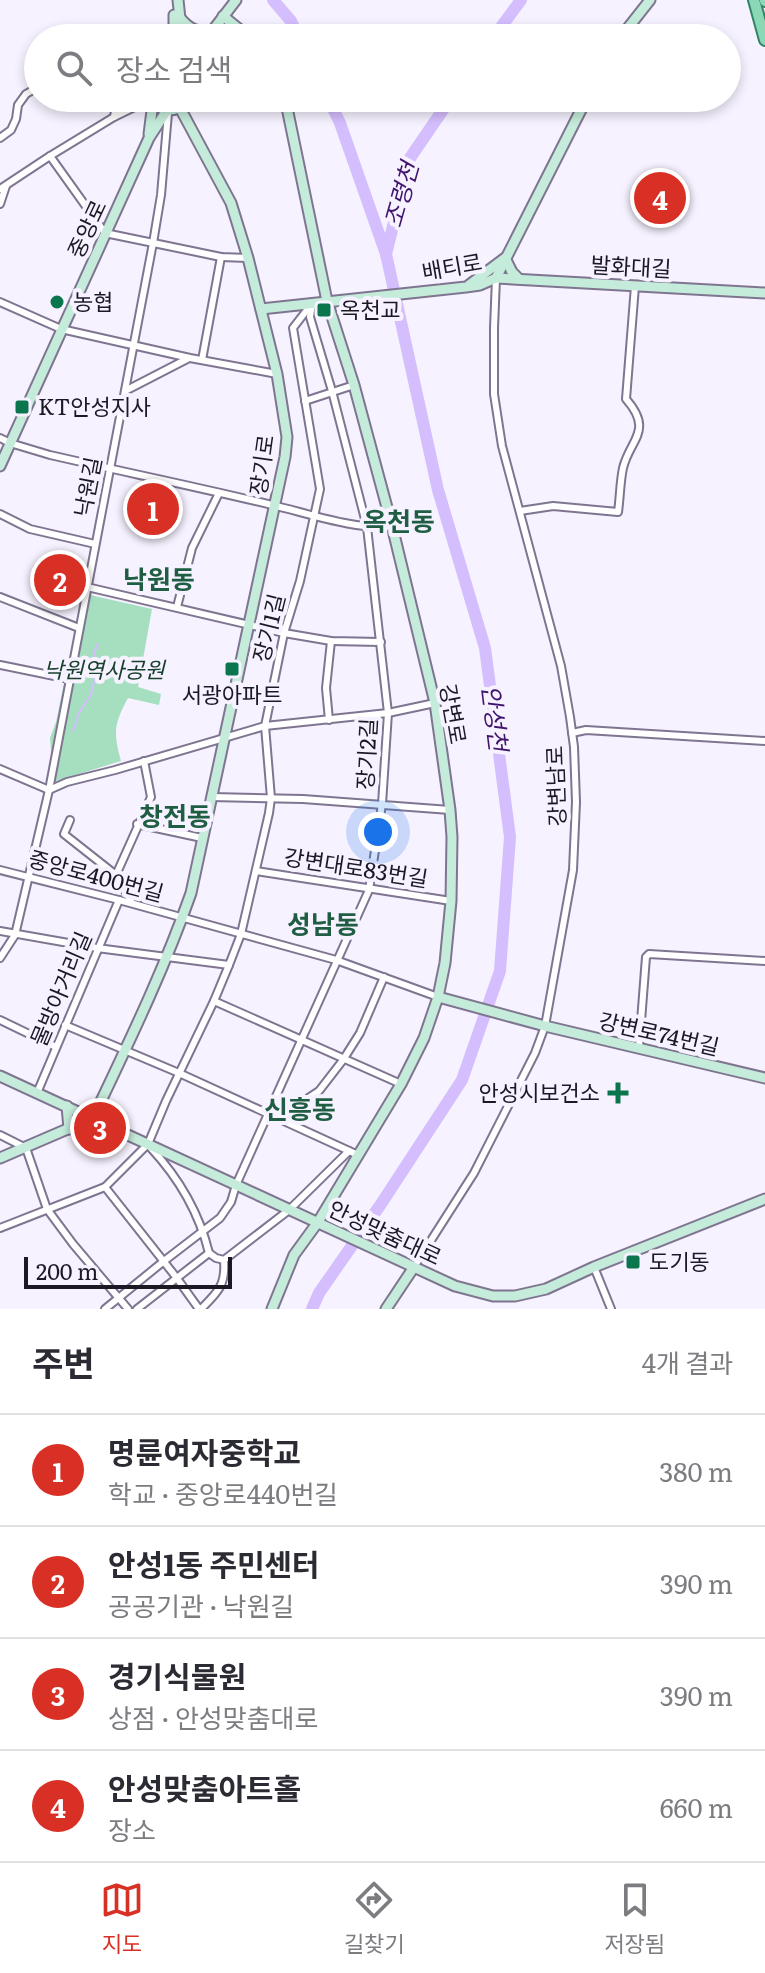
<!DOCTYPE html>
<html lang="ko">
<head>
<meta charset="utf-8">
<style>
	body { margin:0; font-family:Literata,"Noto Sans KR",serif; background:#f2f2f3; color:#2b2b33 }
	.scale { position:absolute; left:24px; bottom:20px; width:208px; box-sizing:border-box; padding-left:8px; border:4px solid #1d1924; border-top:0; font-size:22px; line-height:28px; white-space:nowrap; color:#1d1924; -webkit-text-stroke:6px #f6f2ff; paint-order:stroke }
	.you { position:absolute; left:378px; top:832px; width:28px; height:28px; margin:-20px; border:6px solid #fff; border-radius:50%; background:#1a73e8; box-shadow:0 0 0 12px #1a73e833 }
	.badge { display:grid; place-items:center; width:52px; height:52px; border-radius:50%; background:#d93025; color:#fff; font-size:26px; font-weight:700 }
	.pin { position:absolute; translate:-50% -50%; border:4px solid #fff; box-shadow:0 2px 8px #0006 }
	.list { margin:0; padding:0; list-style:none }
	h2 { display:flex; justify-content:space-between; align-items:center; height:104px; margin:0; padding:0 32px; font-size:34px }
	h2 small { font-size:26px; font-weight:400; color:#7c7c81 }
	.list li { display:grid; grid-template-columns:52px 1fr auto; gap:24px; align-items:center; box-sizing:border-box; height:112px; padding:0 32px; border-top:2px solid #e1e1e2 }
	.list b { display:block; font-size:30px; white-space:nowrap }
	.list p { margin:0; font-size:26px; white-space:nowrap; color:#7c7c81 }
	.list em { font-size:26px; font-style:normal; color:#7c7c81 }
	.icon { flex:none; width:44px; height:44px; fill:none; stroke:currentColor; stroke-width:2; stroke-linecap:round; stroke-linejoin:round }
	.map { position:relative; flex:none; width:765px; height:1309px; overflow:hidden }
	.search { position:absolute; background:#fff; box-shadow:0 4px 12px #0003; left:24px; right:24px; top:24px; height:88px; display:flex; align-items:center; gap:20px; box-sizing:border-box; padding:0 28px; border-radius:44px; color:#7c7c81; font-size:30px }
	.sheet { height:552px; background:#fff }
	nav { display:flex; justify-content:space-around; align-items:center; box-sizing:border-box; height:112px; border-top:2px solid #e1e1e2; background:#fff; font-size:22px; color:#7c7c81 }
	nav a { display:grid; justify-items:center; gap:4px }
	nav .on { color:#d93025 }
	.map>svg:first-child { display:block }
</style>
</head>
<body>
<div class="map">
<svg width="765" height="1309" viewBox="0 0 765 1309">
	<rect width="100%" height="100%" fill="#f6f2ff"/>
	<path fill="#a6dfc0" d="M90,595l62,14 -14,78 23,7 -2,11 -31,-7c-14,26 -15,34 -7,63l-65,20 -3,-4 -3,-39 6,-16 12,-58z"/>
	<g fill="none" stroke-linecap="round" stroke-linejoin="round">
		<polyline stroke="#d5befe" stroke-width="2" points="73,731 79,713 91,695 98,663 95,657 95,650 98,644"/>
		<g stroke="#d5befe" stroke-width="12">
			<polyline points="273,0 291,21 299,38"/>
			<polyline points="493,38 521,0"/>
			<polyline points="386,254 410,158 451,98"/>
			<polyline points="312,1309 319,1293 381,1204 462,1080 500,971 510,837 485,648 438,490 386,254 340,123 328,98"/>
		</g>
		<defs>
			<g id="street">
				<polyline points="114,117 117,98"/>
				<polyline points="0,138 11,130 16,119 18,105 26,94 38,87"/>
				<polyline points="50,156 105,233 221,257 248,258"/>
				<polyline points="0,189 50,156 114,117 151,99"/>
				<polyline points="0,204 6,186"/>
				<polyline points="0,302 61,329 190,358 277,374"/>
				<polyline points="202,360 221,257"/>
				<polyline points="125,391 189,358"/>
				<polyline points="305,401 354,385"/>
				<path d="M0,438l10,5 40,12c74,17 148,32 222,50 35,8 86,26 120,21"/>
				<path d="M520,511l33,-5 65,6c2,-14 2,-30 5,-44 7,-29 31,-37 3,-69l9,-113"/>
				<polyline points="0,514 30,529 95,544"/>
				<polyline points="87,587 284,633 331,641 381,642"/>
				<polyline points="0,597 79,628"/>
				<polyline points="177,607 192,548 219,493"/>
				<polyline points="0,665 69,679"/>
				<polyline points="329,720 326,688 331,641"/>
				<polyline points="572,733 586,730 765,741"/>
				<polyline points="0,769 49,790 67,782 115,770 265,726 388,713 435,703"/>
				<polyline points="211,797 303,799 450,810"/>
				<polyline points="70,820 64,834 116,875 132,903"/>
				<polyline points="137,824 202,838"/>
				<polyline points="0,870 119,900 336,960 438,997"/>
				<polyline points="256,871 451,901"/>
				<polyline points="116,875 151,797 144,761"/>
				<polyline points="0,931 97,948 229,965"/>
				<polyline points="0,958 15,935 49,790 153,243 161,195 168,113"/>
				<polyline points="214,1001 401,1084"/>
				<polyline points="0,1020 56,1047"/>
				<polyline points="65,1025 179,1073 358,1155"/>
				<polyline points="639,1047 646,957 649,954 765,961"/>
				<polyline points="37,1093 119,900"/>
				<polyline points="277,1119 319,1091 343,1060 360,1033 384,977"/>
				<polyline points="0,1135 26,1148 47,1209 73,1244 128,1309"/>
				<path d="M150,1147c29,31 49,65 59,106"/>
				<polyline points="105,1187 176,1277 199,1309"/>
				<polyline points="0,1228 105,1187 148,1144 166,1101 214,1001 229,965 241,934 269,813 271,798 265,726 284,633 300,581 320,489 293,328 310,306"/>
				<polyline points="209,1253 216,1258 224,1260 289,1210 349,1151"/>
				<polyline points="414,1267 474,1173 535,1053 545,1026 573,870 576,802 574,747 570,717 561,666 502,446 494,394 494,328 496,278"/>
				<polyline points="594,1267 611,1309"/>
				<polyline points="105,1309 164,1261 220,1218 231,1202 236,1185 369,890 382,804 388,713 367,527 332,391 310,317 312,303"/>
				<polyline points="137,1309 209,1253"/>
				<path d="M198,1309l4,-1c16,-16 24,-23 22,-48"/>
			</g>
			<g id="secondary">
				<polyline points="178,0 182,38"/>
				<polyline points="223,16 239,29 247,38"/>
				<path d="M180,18c10,12 18,15 33,12"/>
				<polyline points="174,38 174,15"/>
				<polyline points="207,38 236,0"/>
				<polyline points="620,38 650,0"/>
				<path d="M150,98c11,16 28,16 39,0"/>
				<polyline points="149,134 153,103"/>
				<polyline points="496,278 765,293"/>
				<polyline points="469,285 505,258 512,272 519,279"/>
				<polyline points="261,309 466,287 480,285 496,278 587,98"/>
				<polyline points="0,466 149,138 167,110"/>
				<polyline points="442,998 545,1026 765,1078"/>
				<polyline points="0,1076 455,1286 493,1296 515,1296 546,1289 594,1267 765,1199"/>
				<polyline points="67,1106 69,1129 108,1125 101,1102"/>
				<path d="M0,1158l93,-40c35,-74 71,-148 98,-225l94,-436 2,-20 -10,-63 -29,-116 -17,-55 -51,-95"/>
				<polyline points="272,1309 294,1255 318,1222 401,1084 424,1038 438,997 445,963 451,901 452,837 450,810 435,703 392,526 354,385 327,301 285,98"/>
				<polyline points="386,1309 414,1267"/>
			</g>
			<g id="primary">
				<polyline points="754,0 765,40"/>
				<polyline points="765,0 765,1"/>
			</g>
		</defs>
		<use href="#street" stroke="#7f7591" stroke-width="10"/>
		<use href="#secondary" stroke="#7f7591" stroke-width="13"/>
		<use href="#primary" stroke="#328464" stroke-width="14"/>
		<use href="#street" stroke="#fff" stroke-width="6"/>
		<use href="#secondary" stroke="#c5ecdb" stroke-width="9"/>
		<use href="#primary" stroke="#8bd8b7" stroke-width="10"/>
	</g>
	<g fill="#0b754e" stroke="#f6f2ff" stroke-width="3">
		<circle cx="57" cy="302" r="8"/>
		<rect x="316" y="302" width="16" height="16" rx="4"/>
		<rect x="14" y="399" width="16" height="16" rx="4"/>
		<rect x="224" y="661" width="16" height="16" rx="4"/>
		<path d="M614 1081h8v8h8v8h-8v8h-8v-8h-8v-8h8z"/>
		<rect x="625" y="1254" width="16" height="16" rx="4"/>
	</g>
	<g text-anchor="middle" stroke-width="8" stroke-linejoin="round" paint-order="stroke">
		<g font-size="22" fill="#1d1924" stroke="#f6f2ff">
			<text transform="translate(87 229) rotate(-65)" y="8">중앙로</text>
			<text transform="translate(452 267) rotate(-10)" y="8">배티로</text>
			<text transform="translate(631 267) rotate(3)" y="8">발화대길</text>
			<text transform="translate(262 465) rotate(-82)" y="8">장기로</text>
			<text transform="translate(88 487) rotate(-79)" y="8">낙원길</text>
			<text transform="translate(269 628) rotate(-76)" y="8">장기1길</text>
			<text transform="translate(453 714) rotate(80)" y="8">강변로</text>
			<text transform="translate(367 754) rotate(-87)" y="8">장기2길</text>
			<text transform="translate(556 786) rotate(-92)" y="8">강변남로</text>
			<text transform="translate(356 868) rotate(9)" y="8">강변대로83번길</text>
			<text transform="translate(96 876) rotate(15)" y="8">중앙로400번길</text>
			<text transform="translate(61 989) rotate(-67)" y="8">물방아거리길</text>
			<text transform="translate(659 1034) rotate(13)" y="8">강변로74번길</text>
			<text transform="translate(385 1233) rotate(25)" y="8">안성맞춤대로</text>
		</g>
		<g font-size="22" fill="#1d1924" stroke="#f6f2ff" text-anchor="start">
			<text x="73" y="310">농협</text>
			<text x="340" y="318">옥천교</text>
			<text x="38" y="415">KT안성지사</text>
			<text x="232" y="703" text-anchor="middle">서광아파트</text>
			<text x="600" y="1101" text-anchor="end">안성시보건소</text>
			<text x="649" y="1270">도기동</text>
		</g>
		<g font-size="22" font-style="italic" fill="#17402d" stroke="#f6f2ff">
			<text x="104" y="678">낙원역사공원</text>
		</g>
		<g font-size="24" font-style="italic" fill="#41146e" stroke="#f6f2ff">
			<text transform="translate(402 195) rotate(-74)" y="8">조령천</text>
			<text transform="translate(494 718) rotate(83)" y="8">안성천</text>
		</g>
		<g font-size="26" font-weight="bold" fill="#1f5e42" stroke="#f6f2ff">
			<text x="399" y="531">옥천동</text>
			<text x="159" y="589">낙원동</text>
			<text x="175" y="826">창전동</text>
			<text x="323" y="934">성남동</text>
			<text x="300" y="1119">신흥동</text>
		</g>
	</g>
</svg>
<div class="scale">200 m</div>
<div class="you"></div>
<div class="pin badge" style="left:153px;top:509px">1</div>
<div class="pin badge" style="left:60px;top:580px">2</div>
<div class="pin badge" style="left:100px;top:1128px">3</div>
<div class="pin badge" style="left:660px;top:198px">4</div>
<div class="search"><svg class="icon" aria-label="search" viewBox="0 0 24 24"><circle cx="10" cy="10" r="6"/><path d="M15 15l6 6"/></svg>장소 검색</div>
</div>
<section class="sheet">
<h2>주변<small>4개 결과</small></h2>
<ul class="list">
<li><span class="badge">1</span><div><b>명륜여자중학교</b><p>학교 · 중앙로440번길</p></div><em>380 m</em></li>
<li><span class="badge">2</span><div><b>안성1동 주민센터</b><p>공공기관 · 낙원길</p></div><em>390 m</em></li>
<li><span class="badge">3</span><div><b>경기식물원</b><p>상점 · 안성맞춤대로</p></div><em>390 m</em></li>
<li><span class="badge">4</span><div><b>안성맞춤아트홀</b><p>장소</p></div><em>660 m</em></li>
</ul>
</section>
<nav>
<a class="on"><svg class="icon" aria-label="map" viewBox="0 0 24 24"><path d="M3 6l6-2 6 2 6-2v14l-6 2-6-2-6 2zM9 4v14M15 6v14"/></svg>지도</a>
<a><svg class="icon" aria-label="directions" viewBox="0 0 24 24"><path d="M12 3l9 9-9 9-9-9zM9 14v-3h6M13 9l2 2-2 2"/></svg>길찾기</a>
<a><svg class="icon" aria-label="saved" viewBox="0 0 24 24"><path d="M7 4h10v16l-5-4-5 4z"/></svg>저장됨</a>
</nav>
</body>
</html>
